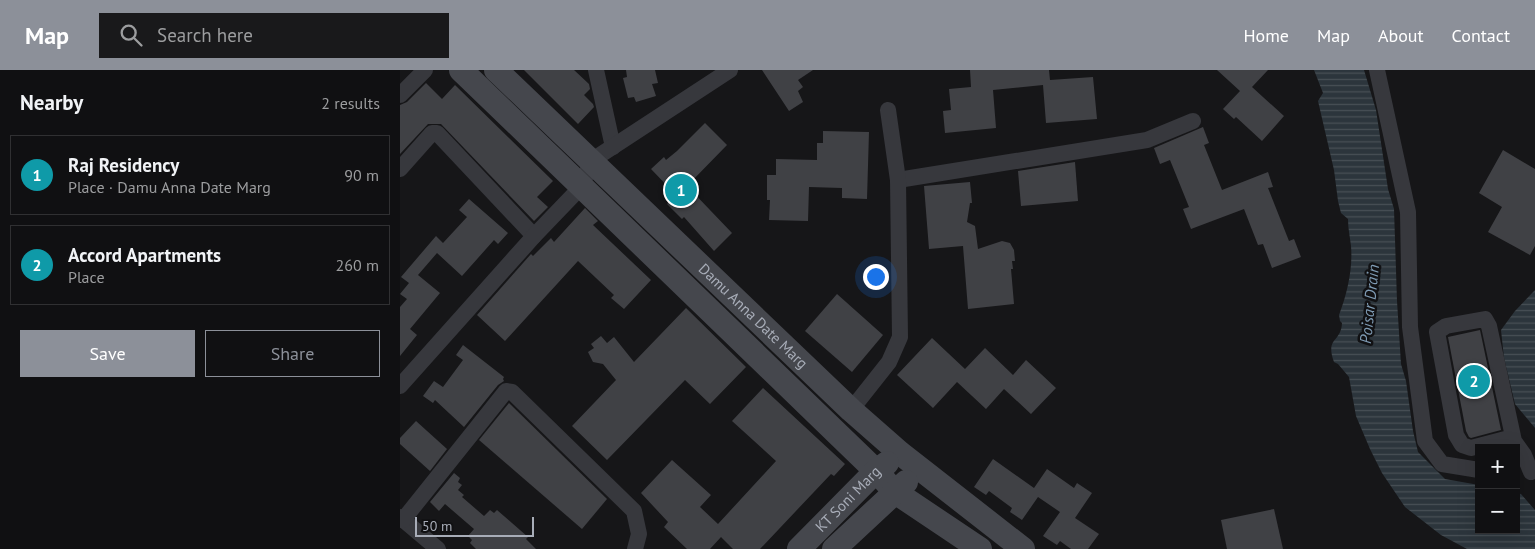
<!DOCTYPE html>
<html lang="en">
<head>
<meta charset="utf-8">
<style>
	body { margin:0; font-family:"PT Sans",sans-serif; background:#19191b; color:#f1f3f6 }
	.controls { position:absolute; right:15px; bottom:15px; display:grid; overflow:hidden; border-radius:0px; box-shadow:0 5px 20px #0002 }
	.controls button { width:45px; height:45px; display:grid; place-items:center; padding:0; border:0; border-bottom:1px solid #303032; background:#101012; color:#f1f3f6; font:25px sans-serif }
	.scale { position:absolute; left:15px; bottom:12px; width:119px; box-sizing:border-box; padding-left:5px; border:2px solid #a8adb8; border-top:0; font-size:14px; line-height:18px; white-space:nowrap; color:#a8adb8; -webkit-text-stroke:4px #111113; paint-order:stroke }
	.you { position:absolute; left:475px; top:206px; width:18px; height:18px; margin:-12px; border:4px solid #fff; border-radius:50%; background:#1a73e8; box-shadow:0 0 0 8px #1a73e833 }
	.badge { display:grid; place-items:center; width:32px; height:32px; border-radius:50%; background:#8c9099; color:#fff; font-size:16px; font-weight:700 }
	.pin { position:absolute; translate:-50% -50%; border:2px solid #fff; box-shadow:0 1px 5px #0006 }
	.list { margin:0; padding:0; list-style:none }
	h2 { display:flex; justify-content:space-between; align-items:center; height:65px; margin:0; padding:0 20px; font-size:21px }
	h2 small { font-size:16px; font-weight:400; color:#9c9d9f }
	.list li { display:grid; grid-template-columns:32px 1fr auto; gap:15px; align-items:center; box-sizing:border-box; height:80px; margin:0 10px 10px; padding:0 10px; border:1px solid #303032; border-radius:0px }
	.list b { display:block; font-size:19px; white-space:nowrap }
	.list p { margin:0; font-size:16px; white-space:nowrap; color:#9c9d9f }
	.list em { font-size:16px; font-style:normal; color:#9c9d9f }
	.actions { display:flex; gap:10px; padding:15px 20px }
	.actions a { flex:1; padding:11px 0; border:1px solid #8c9099; border-radius:0px; text-align:center; font-size:18px; color:#8c9099 }
	.actions .main { background:#8c9099; color:#fff }
	.icon { flex:none; width:28px; height:28px; fill:none; stroke:currentColor; stroke-width:2; stroke-linecap:round; stroke-linejoin:round }
	.map { position:relative; flex:none; width:1135px; height:479px; overflow:hidden }
	header { display:flex; align-items:center; gap:30px; box-sizing:border-box; height:70px; padding:0 25px; background:#8c9099; color:#fff }
	header strong { font-size:24px }
	nav { display:flex; gap:28px; margin-inline-start:auto; font-size:18px }
	.search { width:350px; height:45px; background:#19191b; display:flex; align-items:center; gap:12px; box-sizing:border-box; padding:0 18px; border-radius:0px; color:#9c9d9f; font-size:19px }
	main { display:flex }
	aside { flex:1; background:#101012 }
	.map>svg:first-child { display:block }
</style>
</head>
<body>
<header>
<strong>Map</strong>
<div class="search"><svg class="icon" aria-label="search" viewBox="0 0 24 24"><circle cx="10" cy="10" r="6"/><path d="M15 15l6 6"/></svg>Search here</div>
<nav><a>Home</a><a>Map</a><a>About</a><a>Contact</a></nav>
</header>
<main>
<aside>
<h2>Nearby<small>2 results</small></h2>
<ul class="list">
<li><span class="badge" style="background:#0f9aa8">1</span><div><b>Raj Residency</b><p>Place · Damu Anna Date Marg</p></div><em>90 m</em></li>
<li><span class="badge" style="background:#0f9aa8">2</span><div><b>Accord Apartments</b><p>Place</p></div><em>260 m</em></li>
</ul>
<div class="actions"><a class="main">Save</a><a>Share</a></div>
</aside>
<div class="map">
<svg width="1135" height="479" viewBox="0 0 1135 479">
	<defs>
		<pattern id="water-rules" width="6" height="5" patternUnits="userSpaceOnUse" patternTransform="scale(1.25)"><rect width="6" height="5" fill="#2c353c"/><path d="M0 2.5h6" fill="none" stroke="#485056"/></pattern>
	</defs>
	<rect width="100%" height="100%" fill="#161618"/>
	<g fill="url(#water-rules)">
		<path d="M914,0h50l12,40 12,79 6,20 3,92 4,63 5,17 7,50 5,21 27,27 34,6v45h37v-37l5,1 14,16v39h-68l-26,-14 -36,-28 -23,-34 -12,-24 -14,-33 -7,-39 -11,-13 -4,-2c-9,-25 7,-19 8,-39l-2,-2 -1,-6c8,-21 14,-46 12,-69 -1,-9 -3,-17 -3,-27l-7,-6 -3,-12 -4,-31 -16,-69 5,-8z"/>
		<polygon points="1135,220 1135,358 1115,334 1104,288 1101,260 1115,241"/>
	</g>
	<g fill="#404145">
		<polygon points="124,0 174,0 189,14 190,19 184,25 193,34 194,37 178,54"/>
		<polygon points="226,0 255,0 258,13 252,14 256,26 236,32 234,27 228,28 223,8 227,7"/>
		<polygon points="362,0 413,0 398,10 403,17 398,21 403,32 389,41"/>
		<polygon points="570,0 649,0 650,10 693,7 697,49 646,53 643,15 593,20 596,58 545,63 543,41 551,40 549,19 571,17"/>
		<polygon points="817,0 868,0 852,17 884,46 862,71 836,47 834,49 823,39 840,21"/>
		<polygon points="26,13 42,29 55,15 153,111 137,127 148,137 134,151 41,54 28,54 0,84 0,35 7,32"/>
		<polygon points="305,53 327,75 287,116 332,163 314,181 284,147 282,149 267,134 276,125 251,99 264,87 266,90 277,81"/>
		<polygon points="803,57 809,73 804,75 822,120 868,102 873,117 868,118 889,171 894,169 901,187 872,198 863,174 858,175 844,139 791,159 783,139 789,137 770,90 760,94 754,78"/>
		<polygon points="423,61 469,62 467,129 442,128 442,118 409,117 408,151 369,150 370,130 367,130 367,105 376,105 376,89 417,90 417,73 423,73"/>
		<polygon points="1103,80 1135,99 1135,176 1130,185 1088,162 1102,137 1079,123"/>
		<polygon points="675,92 678,131 621,136 618,101"/>
		<polygon points="570,112 572,133 570,133 567,152 575,156 578,179 602,171 610,173 614,180 615,191 612,191 613,199 611,199 614,234 568,239 563,176 529,179 524,116"/>
		<polygon points="69,129 108,163 98,174 94,170 62,206 37,183 18,205 40,223 10,259 17,265 0,286 0,237 7,229 0,224 9,213 1,207 36,166 43,173 67,147 59,140"/>
		<polygon points="185,138 198,151 193,155 251,210 224,239 211,228 214,225 178,191 105,271 77,245 131,184 133,186 151,168 154,172"/>
		<polygon points="437,224 483,265 452,302 405,261"/>
		<polygon points="286,238 346,297 310,334 285,310 207,390 172,356 216,310 203,294 193,292 188,282 194,278 191,274 201,266 207,273 214,267 234,292"/>
		<polygon points="1080,260 1101,360 1071,368 1069,367 1066,361 1048,267"/>
		<polygon points="532,268 565,299 585,278 613,305 626,290 656,318 631,344 604,319 586,339 557,312 533,338 497,305"/>
		<polygon points="63,275 104,307 103,309 104,311 98,315 64,357 35,330 33,333 23,326 34,311 43,317 63,290 56,285"/>
		<polygon points="363,318 445,394 434,406 431,404 360,479 333,479 321,467 310,479 287,479 264,457 268,452 241,423 272,390 311,425 300,437 318,454 376,391 332,351"/>
		<polygon points="109,333 207,429 182,459 79,370"/>
		<polygon points="16,351 47,379 30,401 0,374 0,368"/>
		<polygon points="593,389 634,418 647,399 674,418 677,413 692,423 675,448 699,464 688,479 671,479 660,471 657,475 643,466 660,442 638,427 622,450 610,442 612,438 589,421 586,425 574,417"/>
		<polygon points="54,403 60,408 58,412 62,415 58,420 64,425 62,427 84,446 90,440 94,443 97,440 128,467 126,469 136,479 76,479 70,473 72,470 68,466 74,459 45,434 39,441 30,432"/>
		<polygon points="874,439 883,479 827,479 821,450"/>
	</g>
	<g fill="none" stroke-linecap="round" stroke-linejoin="round">
		<g stroke="#37383d" stroke-width="16">
			<polyline points="196,0 213,77"/>
			<polyline points="977,0 1008,142 1010,257 1025,371 1042,394 1079,400"/>
			<polyline points="0,25 25,0"/>
			<polyline points="0,99 32,63 37,63 134,166"/>
			<polyline points="498,110 747,70 793,51"/>
			<polyline points="0,316 134,166 182,116 191,91 330,0"/>
			<polyline points="451,340 489,292 500,267 498,110 488,40"/>
			<polyline points="1113,367 1071,378 1062,375 1056,365 1037,262 1046,256 1085,249 1089,256 1114,371 1124,385 1131,402"/>
			<polyline points="0,447 38,479"/>
			<polyline points="3,450 106,321 112,322 234,441 239,464 235,479"/>
		</g>
		<g stroke="#45474d" stroke-width="24">
			<polyline points="61,0 476,401 495,422 580,479"/>
			<path id="s1" d="M96,0l355,340 49,43 123,96"/>
			<path id="s2" d="M399,479l77,-78 11,-8"/>
			<polyline points="434,479 506,412"/>
		</g>
	</g>
	<g text-anchor="middle" stroke-width="5" stroke-linejoin="round" paint-order="stroke">
		<g font-size="15" fill="#a8adb8" stroke="#111113">
			<text dy="5" stroke="none"><textPath href="#s1" startOffset="356">Damu Anna Date Marg</textPath></text>
			<text dy="5" stroke="none"><textPath href="#s2" startOffset="70">KT Soni Marg</textPath></text>
		</g>
		<g font-size="16" font-style="italic" fill="#7f9bb3" stroke="#111113">
			<text transform="translate(969 234) rotate(-84)" y="6">Poisar Drain</text>
		</g>
	</g>
</svg>
<div class="controls">
<button>+</button>
<button>−</button>
</div>
<div class="scale">50 m</div>
<div class="you"></div>
<div class="pin badge" style="left:281px;top:120px;background:#0f9aa8">1</div>
<div class="pin badge" style="left:1074px;top:311px;background:#0f9aa8">2</div>
</div>
</main>
</body>
</html>
